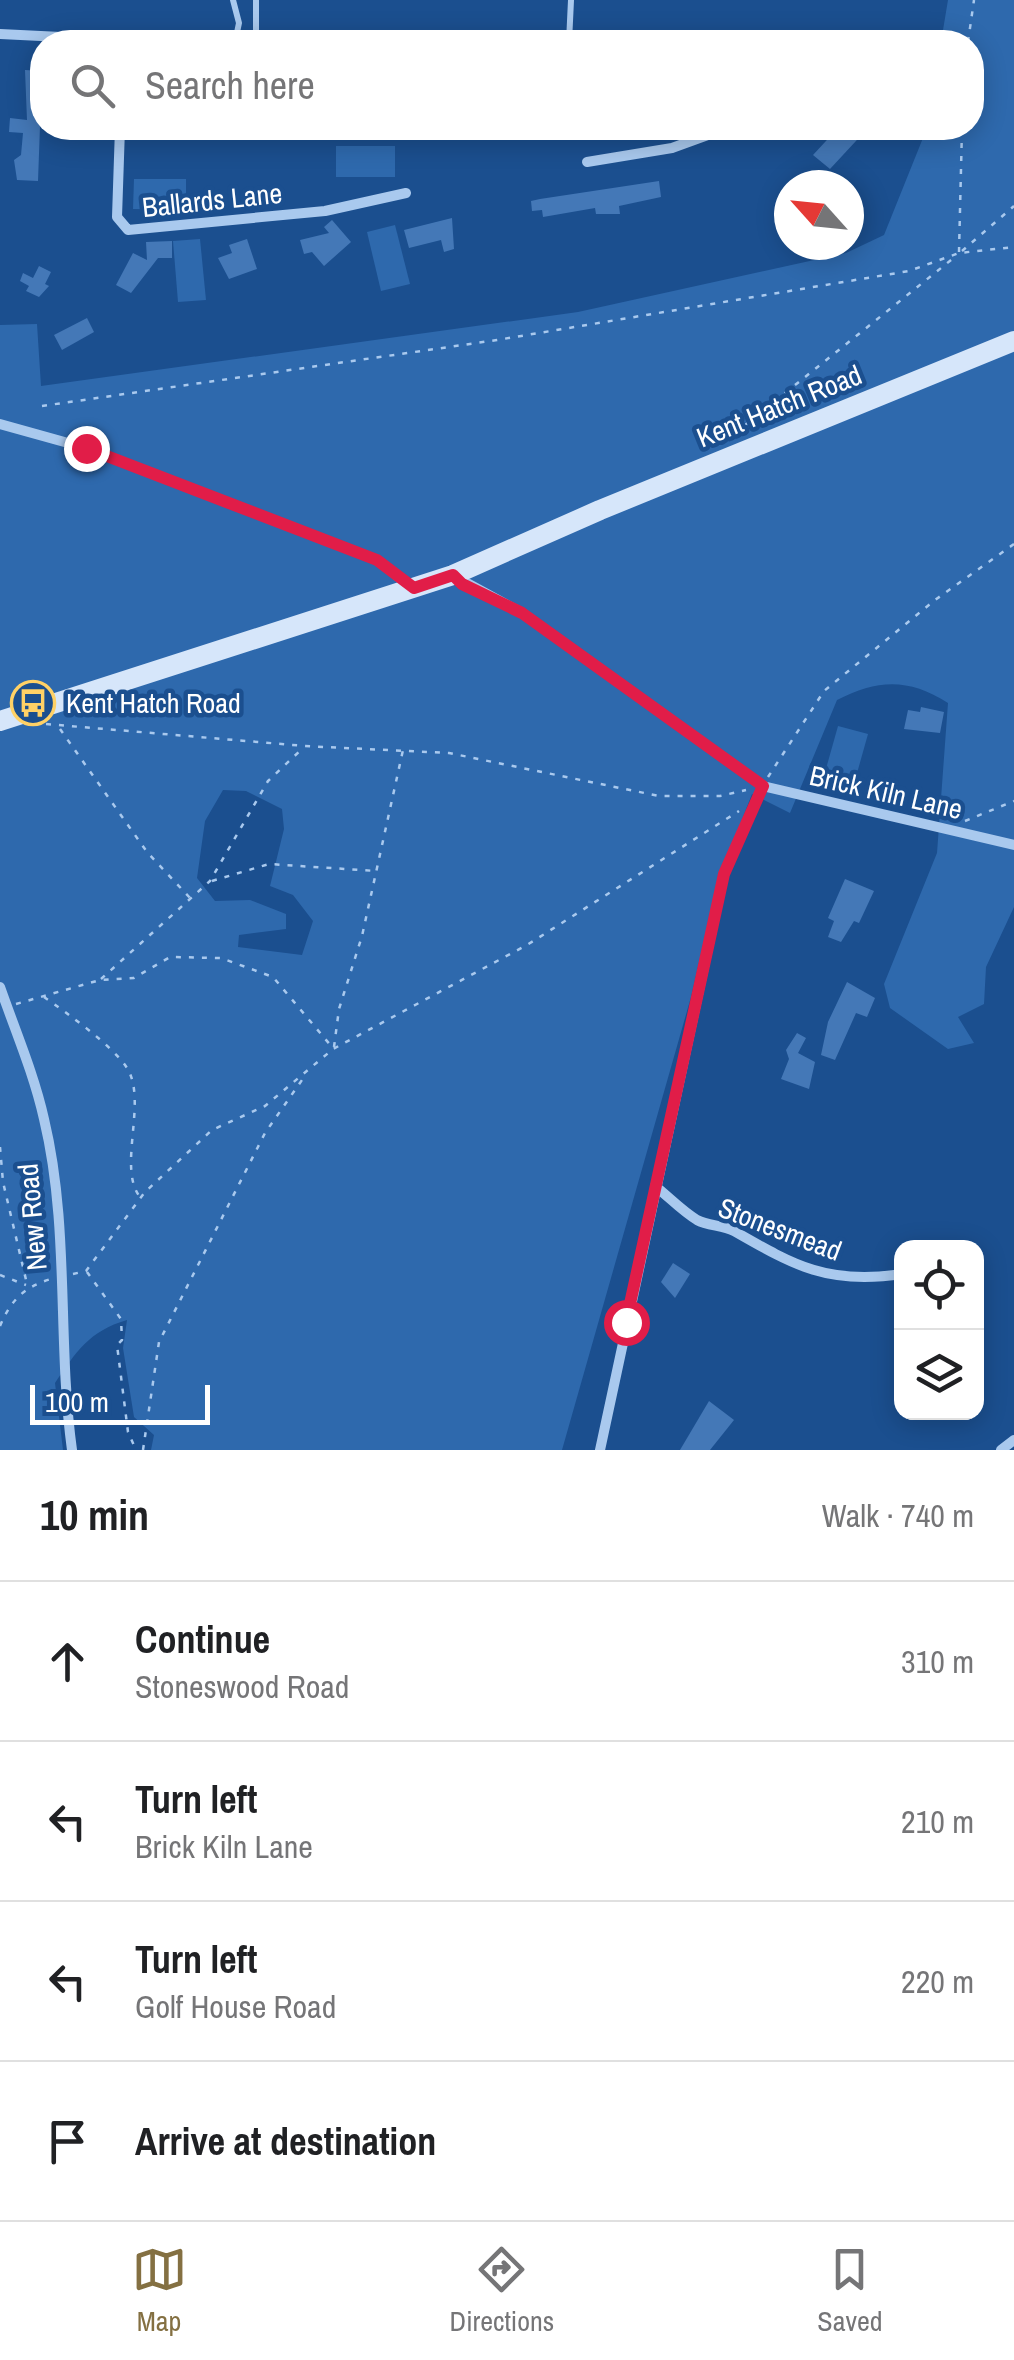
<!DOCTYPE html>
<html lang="en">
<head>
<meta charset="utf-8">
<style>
	body { margin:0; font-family:"Archivo Narrow",sans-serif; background:#f2f2f2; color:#202124 }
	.controls { position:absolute; right:30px; bottom:30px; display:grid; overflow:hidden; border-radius:20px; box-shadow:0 5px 25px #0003 }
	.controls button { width:90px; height:90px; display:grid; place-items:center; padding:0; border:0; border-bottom:2px solid #e0e0e0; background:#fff; color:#202124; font:50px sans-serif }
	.compass { position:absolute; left:774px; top:170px; width:90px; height:90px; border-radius:50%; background:#fff; box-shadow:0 5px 25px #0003; rotate:297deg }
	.scale { position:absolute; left:30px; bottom:25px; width:180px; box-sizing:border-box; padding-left:10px; border:5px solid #fff; border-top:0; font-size:28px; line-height:35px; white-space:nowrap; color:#fff; -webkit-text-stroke:8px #1b4f8f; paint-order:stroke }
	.stop { position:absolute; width:30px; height:30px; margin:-22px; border:8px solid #e11d48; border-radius:50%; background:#fff }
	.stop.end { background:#e11d48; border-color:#fff; box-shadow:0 2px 10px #0008 }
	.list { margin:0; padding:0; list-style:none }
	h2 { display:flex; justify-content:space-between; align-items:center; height:130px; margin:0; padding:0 40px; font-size:42px }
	h2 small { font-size:32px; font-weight:400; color:#757577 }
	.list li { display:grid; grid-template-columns:65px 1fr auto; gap:30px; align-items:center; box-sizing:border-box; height:160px; padding:0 40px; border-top:2px solid #e0e0e0 }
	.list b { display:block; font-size:38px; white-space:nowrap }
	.list p { margin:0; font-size:32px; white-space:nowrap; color:#757577 }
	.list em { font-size:32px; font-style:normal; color:#757577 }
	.icon { flex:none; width:55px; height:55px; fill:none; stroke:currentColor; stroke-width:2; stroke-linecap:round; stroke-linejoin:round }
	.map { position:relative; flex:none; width:1014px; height:1450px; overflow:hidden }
	.search { position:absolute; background:#fff; box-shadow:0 5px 25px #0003; left:30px; right:30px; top:30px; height:110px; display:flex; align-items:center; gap:25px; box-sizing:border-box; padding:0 35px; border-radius:40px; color:#757577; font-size:38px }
	.sheet { height:770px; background:#fff }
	nav { display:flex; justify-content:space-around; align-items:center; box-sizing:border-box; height:140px; border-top:2px solid #e0e0e0; background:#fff; font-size:28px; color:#757577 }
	nav a { display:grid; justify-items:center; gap:5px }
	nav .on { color:#847042 }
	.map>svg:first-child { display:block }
</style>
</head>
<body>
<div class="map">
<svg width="1014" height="1450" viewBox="0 0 1014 1450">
	<rect width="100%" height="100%" fill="#1b4f8f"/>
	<g fill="#2e69ad" fill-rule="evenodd">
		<path d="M948,0h66v907l-28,60 -2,37 -26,13 16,26 -26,6 -58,-41 -6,-24 53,-131 11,-150c-39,-25 -70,-24 -111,-3l-47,113 -38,-19 -35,90 -26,113 -129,453h-411l3,-15 -20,-18 -11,-69 4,-28c-38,11 -51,32 -72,63l8,67h-63v-1125l37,-1 4,62 537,-74 268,-59 38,-18 43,-107h45v-86h-31zM223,790l23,1 36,18 2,20 -14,57 23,9 20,26 -11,34 -64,-8 1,-12 47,-6v-15l-36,-14 -35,1 -18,-23 8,-57z"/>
		<rect x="336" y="146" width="59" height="31"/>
		<polygon points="134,179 186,179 186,210 133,209"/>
		<polygon points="395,225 410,284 381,291 367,232"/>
		<polygon points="200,239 206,300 178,302 173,241"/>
		<polygon points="838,726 868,734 852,791 822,783"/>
	</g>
	<g fill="#4478b7">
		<polygon points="25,70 42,71 38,181 17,180 14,160 21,155 23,133 9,132 10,118 27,120"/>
		<polygon points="838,128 848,136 856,128 868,128 830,169 813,155"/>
		<polygon points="659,181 661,197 619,206 620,214 596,214 595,208 543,217 542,210 532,211 531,201 540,199"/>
		<polygon points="452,218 454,249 444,252 441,240 409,248 404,230"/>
		<polygon points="332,220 351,242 324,266 312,252 304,254 300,240 329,233 324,227"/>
		<polygon points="247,239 257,269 229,279 218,258 232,253 229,245"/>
		<polygon points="172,241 172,258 158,258 131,293 116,285 133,253 147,260 146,242"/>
		<polygon points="39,266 51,272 45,284 49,286 39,297 26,291 29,286 20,281 23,273 33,278"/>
		<polygon points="87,318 94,332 62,350 54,335"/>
		<polygon points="921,707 944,712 940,733 904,729 908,710 920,712"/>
		<polygon points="845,879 874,891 859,923 854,921 841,942 828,937 834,921 828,918"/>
		<polygon points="847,982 875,998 867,1017 856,1013 835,1060 821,1055 828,1022"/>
		<polygon points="797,1033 806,1038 798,1053 815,1062 809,1089 781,1079 789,1059 786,1050"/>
		<polygon points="673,1263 690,1274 675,1298 661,1282"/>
		<polygon points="709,1401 734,1420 710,1450 680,1450"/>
	</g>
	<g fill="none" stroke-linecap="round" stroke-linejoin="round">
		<g stroke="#a9c9ee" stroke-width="2.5" stroke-dasharray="5 8" stroke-linecap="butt">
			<polyline points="968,42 974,0"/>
			<polyline points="962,251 1014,206"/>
			<polyline points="959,252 962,128"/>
			<polyline points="42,406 497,340 909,271 959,253 1014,247"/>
			<polyline points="724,442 956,256"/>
			<polyline points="46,724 305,746 449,753 659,796 720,796 746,790"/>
			<polyline points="60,729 147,852 191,899"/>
			<polyline points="768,777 824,691 935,600 1014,544"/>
			<polyline points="965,821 1014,801"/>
			<polyline points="212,881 269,864 376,871"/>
			<polyline points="101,979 210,881 268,781 304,747"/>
			<path d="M44,997c23,16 69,49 83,71 21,33 -10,100 13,129"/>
			<polyline points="16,1004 100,980 134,978 170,957 221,958 273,977 332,1047"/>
			<polyline points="334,1047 339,1009 362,936 403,750"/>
			<polyline points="0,1147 3,1182 27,1284"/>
			<polyline points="87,1272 121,1319 122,1340 117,1345 128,1432 136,1450"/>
			<polyline points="73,1274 86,1271 145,1192 212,1130 265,1106 333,1049 527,945 739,811"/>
			<polyline points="0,1275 26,1285"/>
			<path d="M0,1326c11,-26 24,-39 51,-47"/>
			<polyline points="143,1450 159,1342 265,1133 302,1080"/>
		</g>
		<g stroke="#a9c9ee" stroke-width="6">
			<polyline points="233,0 239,23 235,42"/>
			<polyline points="256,42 256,0"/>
			<polyline points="569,42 571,0"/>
		</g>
		<g stroke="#a9c9ee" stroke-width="10">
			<polyline points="0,34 163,42"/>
			<polyline points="120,128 117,217 128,230 325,211 406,193"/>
			<polyline points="587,162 672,148 727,128"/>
			<polyline points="0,424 86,448 377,560 413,588"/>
			<polyline points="454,576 522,613 763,786 1014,845"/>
			<path d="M0,987c15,43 34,87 44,132 26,108 13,222 28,331"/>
			<path d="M655,1186c14,11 27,25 42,34 11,6 26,5 37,11 61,35 94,54 168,43"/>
			<polyline points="600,1450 724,874 763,786"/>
			<polyline points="1001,1450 1014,1440"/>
		</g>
		<polyline stroke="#d6e6fa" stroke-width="20" points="0,721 453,575 600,510 1014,341"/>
	</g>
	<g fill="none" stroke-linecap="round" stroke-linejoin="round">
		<polyline stroke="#e11d48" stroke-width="12" points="86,448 377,560 414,588 453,575 462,584 522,613 763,786 724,874 626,1322"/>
	</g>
	<defs>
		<symbol id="bus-ring" viewBox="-11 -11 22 22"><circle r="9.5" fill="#1b4f8f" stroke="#ffd166" stroke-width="1.5"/><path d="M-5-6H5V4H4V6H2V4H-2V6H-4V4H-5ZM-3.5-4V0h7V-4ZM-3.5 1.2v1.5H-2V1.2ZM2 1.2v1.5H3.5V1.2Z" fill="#ffd166"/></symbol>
	</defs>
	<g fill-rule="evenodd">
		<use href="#bus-ring" x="8" y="678" width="50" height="50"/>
	</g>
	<g text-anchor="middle" stroke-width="9" stroke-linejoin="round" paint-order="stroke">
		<g font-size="28" fill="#fff" stroke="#1b4f8f">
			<text transform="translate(212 200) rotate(-6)" y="10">Ballards Lane</text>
			<text transform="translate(779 406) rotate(-22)" y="10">Kent Hatch Road</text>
			<text transform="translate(886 792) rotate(13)" y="10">Brick Kiln Lane</text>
			<text transform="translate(32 1217) rotate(-95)" y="10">New Road</text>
			<text transform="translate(780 1229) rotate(21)" y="10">Stonesmead</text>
		</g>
		<g font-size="28" fill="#fff" stroke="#1b4f8f" text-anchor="start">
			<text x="66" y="713">Kent Hatch Road</text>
		</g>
	</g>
</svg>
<div class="controls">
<button><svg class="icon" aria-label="locate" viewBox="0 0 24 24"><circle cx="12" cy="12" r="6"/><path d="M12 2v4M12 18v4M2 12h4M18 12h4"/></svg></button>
<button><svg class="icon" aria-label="layers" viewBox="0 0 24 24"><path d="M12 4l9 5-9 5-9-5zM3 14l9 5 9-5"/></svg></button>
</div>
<svg class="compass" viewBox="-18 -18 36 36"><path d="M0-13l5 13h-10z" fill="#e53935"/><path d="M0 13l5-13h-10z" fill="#757577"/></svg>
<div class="scale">100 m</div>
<div class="stop" style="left:626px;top:1322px"></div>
<div class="stop end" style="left:86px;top:448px"></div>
<div class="search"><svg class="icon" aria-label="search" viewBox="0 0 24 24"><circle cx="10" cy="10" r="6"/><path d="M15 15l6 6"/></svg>Search here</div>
</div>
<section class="sheet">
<h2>10 min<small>Walk · 740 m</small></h2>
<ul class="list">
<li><svg class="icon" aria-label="ahead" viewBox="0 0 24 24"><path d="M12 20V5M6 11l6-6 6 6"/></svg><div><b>Continue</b><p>Stoneswood Road</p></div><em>310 m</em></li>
<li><svg class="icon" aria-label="left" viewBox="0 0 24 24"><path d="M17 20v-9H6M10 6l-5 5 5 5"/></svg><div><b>Turn left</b><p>Brick Kiln Lane</p></div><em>210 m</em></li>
<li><svg class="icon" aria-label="left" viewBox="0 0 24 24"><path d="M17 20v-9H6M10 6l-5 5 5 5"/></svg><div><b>Turn left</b><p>Golf House Road</p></div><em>220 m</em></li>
<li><svg class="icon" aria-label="arrive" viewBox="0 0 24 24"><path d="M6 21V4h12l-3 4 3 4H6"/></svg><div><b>Arrive at destination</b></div></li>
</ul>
</section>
<nav>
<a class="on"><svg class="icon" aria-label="map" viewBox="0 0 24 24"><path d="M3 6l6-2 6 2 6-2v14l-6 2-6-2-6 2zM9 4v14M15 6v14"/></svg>Map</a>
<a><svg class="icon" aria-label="directions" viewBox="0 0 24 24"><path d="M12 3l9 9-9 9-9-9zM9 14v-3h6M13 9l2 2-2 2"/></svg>Directions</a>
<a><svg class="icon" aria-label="saved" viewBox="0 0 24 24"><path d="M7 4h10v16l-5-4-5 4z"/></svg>Saved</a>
</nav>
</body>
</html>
